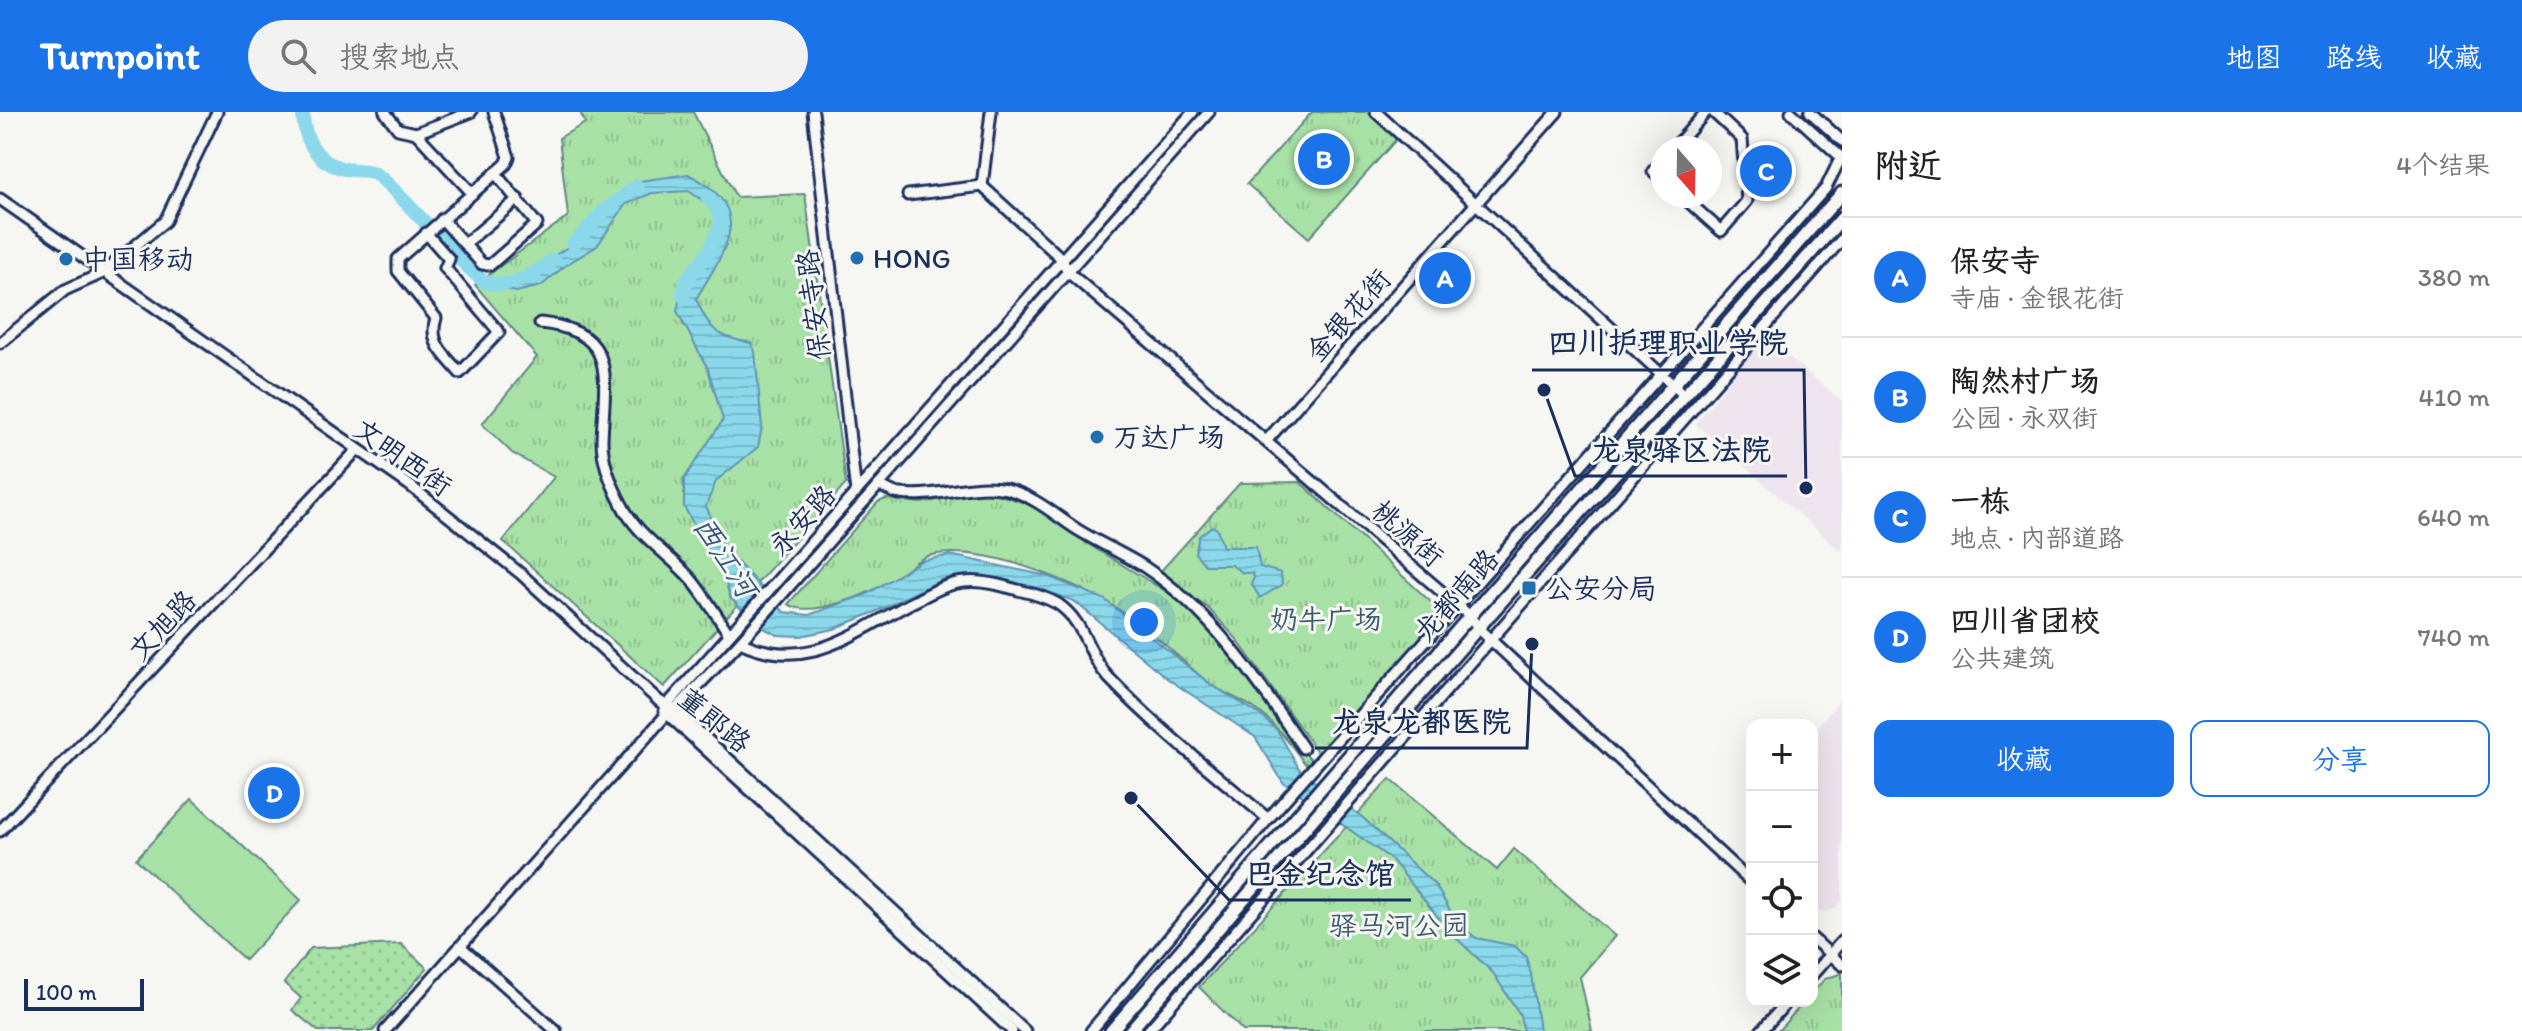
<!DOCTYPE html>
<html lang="zh">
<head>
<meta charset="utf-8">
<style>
	body { margin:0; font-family:Itim,"LXGW WenKai TC",sans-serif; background:#f2f2f2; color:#222 }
	.controls { position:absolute; right:24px; bottom:24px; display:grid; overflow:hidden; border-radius:16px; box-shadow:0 8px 32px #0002 }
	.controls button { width:72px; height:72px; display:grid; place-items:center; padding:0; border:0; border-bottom:2px solid #e0e0e0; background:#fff; color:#222; font:40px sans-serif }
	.compass { position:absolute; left:1650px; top:24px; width:72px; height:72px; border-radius:50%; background:#fff; box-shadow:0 8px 32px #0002; rotate:160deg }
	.scale { position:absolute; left:24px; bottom:20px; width:120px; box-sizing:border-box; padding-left:8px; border:4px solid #1b2f5e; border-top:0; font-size:22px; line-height:28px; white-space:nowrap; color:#1b2f5e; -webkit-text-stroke:6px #f6f6f2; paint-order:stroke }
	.you { position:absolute; left:1144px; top:510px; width:28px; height:28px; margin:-20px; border:6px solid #fff; border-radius:50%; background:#1a73e8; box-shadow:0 0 0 12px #1a73e833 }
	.badge { display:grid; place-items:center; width:52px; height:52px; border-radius:50%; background:#1a73e8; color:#fff; font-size:26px; font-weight:700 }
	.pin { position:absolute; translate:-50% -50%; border:4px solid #fff; box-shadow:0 2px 8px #0006 }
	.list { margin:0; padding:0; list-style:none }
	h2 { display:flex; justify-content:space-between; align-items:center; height:104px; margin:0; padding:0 32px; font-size:34px }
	h2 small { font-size:26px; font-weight:400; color:#767676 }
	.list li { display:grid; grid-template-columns:52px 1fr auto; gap:24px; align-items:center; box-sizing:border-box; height:120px; padding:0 32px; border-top:2px solid #e0e0e0 }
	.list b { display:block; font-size:30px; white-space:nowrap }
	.list p { margin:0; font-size:26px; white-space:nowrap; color:#767676 }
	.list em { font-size:26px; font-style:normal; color:#767676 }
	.actions { display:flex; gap:16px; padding:24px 32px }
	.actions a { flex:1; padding:18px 0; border:2px solid #1a73e8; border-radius:16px; text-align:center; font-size:28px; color:#1a73e8 }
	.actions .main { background:#1a73e8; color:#fff }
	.icon { flex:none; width:44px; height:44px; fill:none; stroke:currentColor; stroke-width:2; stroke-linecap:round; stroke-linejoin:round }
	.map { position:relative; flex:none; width:1842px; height:919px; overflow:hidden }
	header { display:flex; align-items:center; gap:48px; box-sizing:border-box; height:112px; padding:0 40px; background:#1a73e8; color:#fff }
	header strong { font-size:38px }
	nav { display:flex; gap:44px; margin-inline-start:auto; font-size:28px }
	.search { width:560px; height:72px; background:#f2f2f2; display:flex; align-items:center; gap:20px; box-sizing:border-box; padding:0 28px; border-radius:44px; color:#767676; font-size:30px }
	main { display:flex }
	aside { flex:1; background:#fff }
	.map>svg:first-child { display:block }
</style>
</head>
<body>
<header>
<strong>Turnpoint</strong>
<div class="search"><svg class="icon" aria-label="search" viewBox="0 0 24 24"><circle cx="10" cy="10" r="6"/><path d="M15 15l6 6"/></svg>搜索地点</div>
<nav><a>地图</a><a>路线</a><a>收藏</a></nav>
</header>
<main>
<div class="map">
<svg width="1842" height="919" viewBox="0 0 1842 919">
	<defs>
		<pattern id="grass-dots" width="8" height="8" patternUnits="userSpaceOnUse" patternTransform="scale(2)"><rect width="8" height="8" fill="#a8e1a6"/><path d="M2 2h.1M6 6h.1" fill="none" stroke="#90c191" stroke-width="1.8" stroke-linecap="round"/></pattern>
		<pattern id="park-tufts" width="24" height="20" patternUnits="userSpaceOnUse" patternTransform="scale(2)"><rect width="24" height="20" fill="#a8e1a6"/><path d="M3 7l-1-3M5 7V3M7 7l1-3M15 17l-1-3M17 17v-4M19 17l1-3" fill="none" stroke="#90c191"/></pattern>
		<pattern id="water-rules" width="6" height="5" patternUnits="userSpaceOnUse" patternTransform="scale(2)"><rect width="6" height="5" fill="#8bd8ea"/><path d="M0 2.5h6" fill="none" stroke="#77bacb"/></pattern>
	</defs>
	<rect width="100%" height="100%" fill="#f6f6f2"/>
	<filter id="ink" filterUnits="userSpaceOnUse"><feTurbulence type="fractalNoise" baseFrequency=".0125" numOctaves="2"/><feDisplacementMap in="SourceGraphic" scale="16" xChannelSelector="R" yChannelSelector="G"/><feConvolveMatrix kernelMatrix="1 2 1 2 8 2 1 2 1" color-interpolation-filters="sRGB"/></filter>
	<g filter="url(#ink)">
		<g fill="#eee4ee">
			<polygon points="1764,224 1842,289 1842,440 1696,312"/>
			<polygon points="1842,585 1842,789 1834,798 1817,800 1812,795 1812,621"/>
		</g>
		<polygon fill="url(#grass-dots)" stroke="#628882" stroke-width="2" points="401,832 427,856 373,919 318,919 292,898 301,886 284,871 311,836"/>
		<g fill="url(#park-tufts)" stroke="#628882" stroke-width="2">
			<polygon points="580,0 693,0 736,85 805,82 846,372 664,575 503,429 554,365 512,341 482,312 537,245 475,173 568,104 559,26 585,11"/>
			<polygon points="1312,0 1376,0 1401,22 1309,126 1247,72"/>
			<polygon points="1300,370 1443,501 1318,641 1235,525 1208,496 1158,462 1240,371"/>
			<path d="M987,379l51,16 53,39 81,49 42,38 53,66 26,42 19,19 -5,6c-15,-19 -29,-40 -49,-55 -16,-12 -37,-18 -52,-30 -25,-21 -48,-45 -75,-63 -47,-33 -136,-71 -194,-64 -19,2 -27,15 -41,24 -24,14 -84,42 -108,26l90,-102 8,-3 35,4z"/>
			<polygon points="1390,667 1497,758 1514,737 1615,824 1580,865 1592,919 1243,919 1199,875"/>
			<polygon points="1842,861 1842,919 1778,919 1805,889 1812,889 1812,881 1825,867"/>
		</g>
		<polygon fill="#a8e1a6" stroke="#628882" stroke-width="2" points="192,687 301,788 245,848 136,747"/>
		<g fill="url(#water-rules)" stroke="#5e94b2" stroke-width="2">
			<path d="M688,62c70,35 38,74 8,125 15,33 20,37 55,44l4,9 7,75 -4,20 -42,34 -10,25 18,42 60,64 25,3 58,-21 54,-33 29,-6 97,21 57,23 106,85 49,30 18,16 23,40 62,47 74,69 21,37 19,15 39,8 11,11 5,17 8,57h-16l-3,-16 -27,-42 -43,-41 -58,-72 -109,-78 -28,-45 -87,-58 -94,-78 -34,-12 -50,-11 -47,1 -68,33 -41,17 -33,7 -24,-1 -23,-12 -24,-26 -6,-20 -40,-70v-28l39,-59 -15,-51 -31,-58 5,-25 23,-25 16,-47 -32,-23 -37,2 -26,11 -29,42 -31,19 -25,21 -25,6 -16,-4 34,-11 11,-16 28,-17 67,-63z"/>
			<polygon points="1212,414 1217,417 1223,435 1256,435 1260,455 1281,461 1282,473 1260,486 1251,471 1254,466 1252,461 1243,461 1231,453 1205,453 1195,441 1199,424"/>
		</g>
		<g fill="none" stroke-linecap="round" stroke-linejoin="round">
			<g stroke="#8bd8ea" stroke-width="14">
				<path d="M303,0c0,25 12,49 38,56 17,5 26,-2 40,10 21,17 92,100 105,104 24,9 48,-8 67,-22"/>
				<polyline points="573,133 604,99 637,74"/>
				<polyline points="683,184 687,167 709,140 722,110 717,96 707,85"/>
			</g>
			<defs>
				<g id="minor">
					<polyline points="385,0 398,17 416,21 471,80"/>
					<polyline points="813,0 856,381"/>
					<polyline points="991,0 982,74 1062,147 1068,160 1470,504 1478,516 1752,771"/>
					<polyline points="1376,0 1684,283"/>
					<polyline points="1791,0 1842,46"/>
					<polyline points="1810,0 1842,29"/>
					<polyline points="416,21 471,0"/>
					<polyline points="1674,36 1706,0"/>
					<polyline points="1662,49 1653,59 1662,67"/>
					<polyline points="908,83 982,74"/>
					<polyline points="1682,84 1721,119 1747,89 1742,27 1713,0"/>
					<polyline points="0,87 408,372 521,462 659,589 676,599 1025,919"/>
					<polyline points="442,107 482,152 490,153 537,112 495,61"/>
					<path d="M426,121l23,26 -4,9 54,64 -39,41c-16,-19 -32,-30 -24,-55l-38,-47v-12l108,-95 3,-7 -15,-45"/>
					<polyline points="466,131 518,87"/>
					<path d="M540,211c80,8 64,56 62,117 0,22 9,44 19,63 15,32 47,50 70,76 14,17 26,37 38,55"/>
					<polyline points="0,231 65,178 103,161 165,109 217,0"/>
					<polyline points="1268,327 1557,0"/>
					<path d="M879,373c6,3 15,9 22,9 36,5 72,-14 109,-4 27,8 46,26 68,40 21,13 44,23 65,36 69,45 115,115 160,182"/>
					<path d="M740,530c70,33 117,-13 179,-43 13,-7 30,-16 45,-17 18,-2 36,3 54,8 13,3 28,7 40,14 28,19 29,51 51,74 49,51 105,95 159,141"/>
					<polyline points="664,599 1012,919"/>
					<polyline points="673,600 740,530 1209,0"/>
					<polyline points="0,719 357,338"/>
					<polyline points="1812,826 1842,853"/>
					<polyline points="460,834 556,919"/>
					<polyline points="1812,863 1842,829"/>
					<polyline points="385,919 666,603 668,592 1193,0"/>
					<polyline points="1091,919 1268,707 1826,76 1841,45"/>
					<polyline points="1148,919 1842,127"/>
					<polyline points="1761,919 1788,889"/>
				</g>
				<g id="major">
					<polyline points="1111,919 1470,504 1842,81"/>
					<polyline points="1130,919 1478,516 1842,106"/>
				</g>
			</defs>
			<use href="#minor" stroke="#1b2f5e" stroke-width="15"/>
			<use href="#major" stroke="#1b2f5e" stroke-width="17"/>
			<use href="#minor" stroke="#f6f6f2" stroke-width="9"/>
			<use href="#major" stroke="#f6f6f2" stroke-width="11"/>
		</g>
	</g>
	<g fill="#1f6fb2" stroke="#f6f6f2" stroke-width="3">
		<circle cx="857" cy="146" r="8"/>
		<circle cx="66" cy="147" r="8"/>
		<circle cx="1097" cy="325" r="8"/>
		<rect x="1521" y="468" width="16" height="16" rx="4"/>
	</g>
	<g text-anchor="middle" stroke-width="6" stroke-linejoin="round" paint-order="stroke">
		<g font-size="28" fill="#1b2f5e" stroke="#f6f6f2" text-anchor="start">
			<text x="873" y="156">HONG</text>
			<text x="82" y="157">中国移动</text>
			<text x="1113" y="335">万达广场</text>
			<text x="1545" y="486">公安分局</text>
		</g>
		<g font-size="28" fill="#1b2f5e" stroke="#f6f6f2">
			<text transform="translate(813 193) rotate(-97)" y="10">保安寺路</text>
			<text transform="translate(1348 203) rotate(-49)" y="10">金银花街</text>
			<text transform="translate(403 345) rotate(35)" y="10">文明西街</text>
			<text transform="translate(802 408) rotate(-48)" y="10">永安路</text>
			<text transform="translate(1408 421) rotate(41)" y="10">桃源街</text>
			<text transform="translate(1456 483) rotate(-49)" y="10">龙都南路</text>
			<text transform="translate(162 513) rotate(-47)" y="10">文旭路</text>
			<text transform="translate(715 608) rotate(39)" y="10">董郞路</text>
		</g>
		<g font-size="28" fill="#3e5c70" stroke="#f6f6f2">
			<text x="1326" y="517">奶牛广场</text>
			<text x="1399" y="823">驿马河公园</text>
		</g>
		<g font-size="30" font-style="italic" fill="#375981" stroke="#f6f6f2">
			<text transform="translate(725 445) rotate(57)" y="10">西江河</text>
		</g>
	</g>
	<path fill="none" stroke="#1b2f5e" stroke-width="3" d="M1806 376L1804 258H1532M1544 278L1575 364H1787M1532 532L1527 636H1315M1131 686L1229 788H1411"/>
	<g fill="#1b2f5e" stroke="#f6f6f2" stroke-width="3">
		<circle cx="1806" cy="376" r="8"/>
		<circle cx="1544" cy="278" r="8"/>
		<circle cx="1532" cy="532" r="8"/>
		<circle cx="1131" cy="686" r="8"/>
	</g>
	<g font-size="30" text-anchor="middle" font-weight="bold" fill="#1b2f5e" stroke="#f6f6f2" stroke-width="6" stroke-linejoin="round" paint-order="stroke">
		<text x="1668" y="241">四川护理职业学院</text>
		<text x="1681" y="348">龙泉驿区法院</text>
		<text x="1421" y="620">龙泉龙都医院</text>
		<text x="1320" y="772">巴金纪念馆</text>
	</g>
</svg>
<div class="controls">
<button>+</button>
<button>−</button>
<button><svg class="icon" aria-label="locate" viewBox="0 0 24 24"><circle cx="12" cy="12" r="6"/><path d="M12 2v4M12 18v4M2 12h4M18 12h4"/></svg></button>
<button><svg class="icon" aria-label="layers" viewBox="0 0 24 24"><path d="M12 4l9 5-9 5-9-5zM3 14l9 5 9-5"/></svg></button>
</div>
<svg class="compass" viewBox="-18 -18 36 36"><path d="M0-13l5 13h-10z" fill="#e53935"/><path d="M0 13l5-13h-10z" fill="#767676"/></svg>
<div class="scale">100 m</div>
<div class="you"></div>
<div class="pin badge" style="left:1445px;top:166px">A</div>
<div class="pin badge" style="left:1324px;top:47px">B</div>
<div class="pin badge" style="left:1766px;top:59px">C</div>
<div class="pin badge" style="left:274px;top:681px">D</div>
</div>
<aside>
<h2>附近<small>4个结果</small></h2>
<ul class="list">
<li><span class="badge">A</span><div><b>保安寺</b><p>寺庙 · 金银花街</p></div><em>380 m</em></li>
<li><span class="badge">B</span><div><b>陶然村广场</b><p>公园 · 永双街</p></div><em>410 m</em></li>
<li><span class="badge">C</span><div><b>一栋</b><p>地点 · 内部道路</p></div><em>640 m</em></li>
<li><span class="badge">D</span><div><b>四川省团校</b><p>公共建筑</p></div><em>740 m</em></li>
</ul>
<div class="actions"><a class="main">收藏</a><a>分享</a></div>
</aside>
</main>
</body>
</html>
